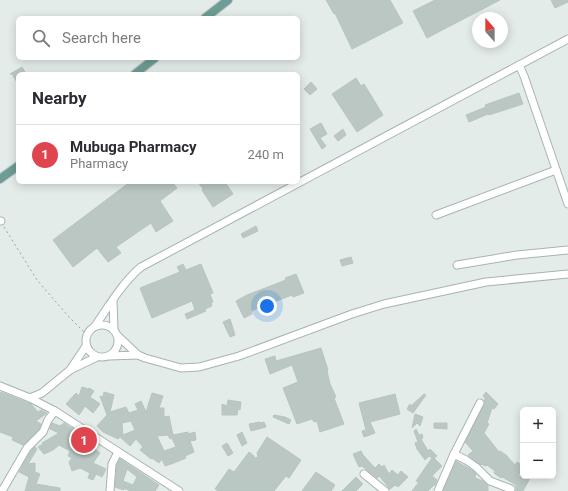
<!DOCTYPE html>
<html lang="en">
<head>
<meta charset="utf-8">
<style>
	body { margin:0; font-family:Roboto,sans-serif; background:#f7f7f7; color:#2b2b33 }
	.controls { position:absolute; right:12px; bottom:12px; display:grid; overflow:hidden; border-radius:6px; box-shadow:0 2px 10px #0003 }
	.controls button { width:36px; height:36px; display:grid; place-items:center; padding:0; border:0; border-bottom:1px solid #e1e1e2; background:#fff; color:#2b2b33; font:20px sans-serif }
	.compass { position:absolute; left:472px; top:12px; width:36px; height:36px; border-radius:50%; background:#fff; box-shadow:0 2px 10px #0003; rotate:339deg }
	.you { position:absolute; left:267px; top:306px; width:14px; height:14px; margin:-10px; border:3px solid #fff; border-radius:50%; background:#1a73e8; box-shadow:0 0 0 6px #1a73e833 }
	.badge { display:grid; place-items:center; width:26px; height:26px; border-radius:50%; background:#7f594c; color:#fff; font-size:13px; font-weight:700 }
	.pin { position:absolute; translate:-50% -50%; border:2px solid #fff; box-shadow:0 1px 4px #0006 }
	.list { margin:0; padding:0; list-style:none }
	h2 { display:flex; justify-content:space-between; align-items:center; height:52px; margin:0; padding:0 16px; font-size:17px }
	h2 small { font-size:13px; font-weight:400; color:#7c7c81 }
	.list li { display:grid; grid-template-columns:26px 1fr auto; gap:12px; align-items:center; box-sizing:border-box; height:60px; padding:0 16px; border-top:1px solid #e1e1e2 }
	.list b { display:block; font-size:15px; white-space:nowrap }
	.list p { margin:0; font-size:13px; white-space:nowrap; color:#7c7c81 }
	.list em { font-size:13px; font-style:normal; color:#7c7c81 }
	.icon { flex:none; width:22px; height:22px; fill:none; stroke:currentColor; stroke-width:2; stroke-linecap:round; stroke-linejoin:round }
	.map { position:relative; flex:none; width:568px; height:491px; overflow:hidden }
	.search { position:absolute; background:#fff; box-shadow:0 2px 10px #0003; left:16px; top:16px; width:284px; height:44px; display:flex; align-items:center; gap:10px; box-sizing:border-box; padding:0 14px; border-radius:6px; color:#7c7c81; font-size:15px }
	.panel { position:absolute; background:#fff; box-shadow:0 2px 10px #0003; left:16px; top:72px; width:284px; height:112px; border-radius:6px }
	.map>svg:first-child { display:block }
</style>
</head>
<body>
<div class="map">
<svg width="568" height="491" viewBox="0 0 568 491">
	<rect width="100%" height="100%" fill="#e4ece9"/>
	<g fill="#bac7c2" stroke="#b7c5c0" fill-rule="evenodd">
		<polygon points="326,0 390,0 403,23 352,49 335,13 334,14"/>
		<polygon points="435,0 500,0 427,38 413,11"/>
		<polygon points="551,0 568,0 568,2 555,8"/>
		<polygon points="22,67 26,74 18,74 18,84 12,74 10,74"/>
		<polygon points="356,78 361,86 364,84 383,115 357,132 332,94"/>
		<polygon points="311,82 317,89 310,95 304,89"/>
		<polygon points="519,93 523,104 489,115 488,114 469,122 466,115 486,107 485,105"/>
		<polygon points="321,123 327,134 320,138 326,146 322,149 310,129"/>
		<polygon points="343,129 346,135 338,141 334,136"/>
		<polygon points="130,182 172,182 177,188 160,201 173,221 156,232 151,223 116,247 121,253 108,262 97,248 73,267 53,240"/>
		<polygon points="198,182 225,182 233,194 213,207 202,190 203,189"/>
		<polygon points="256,226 258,231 243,238 241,234"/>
		<polygon points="351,257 353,263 342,266 340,260"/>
		<polygon points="183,264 186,270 201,264 213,293 210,294 213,302 211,303 212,306 205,309 206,311 187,319 185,314 195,310 192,301 152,318 140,288 180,272 177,267"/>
		<polygon points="296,274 304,293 293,297 292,295 251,311 252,314 244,318 236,301 247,295 286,280 285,278"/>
		<polygon points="230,319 235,335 230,337 223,322"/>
		<polygon points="321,348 328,370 327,371 330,384 336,397 334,398 344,424 320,432 317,421 314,422 312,419 297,424 283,388 298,382 292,365 270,374 265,359 275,356 276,361"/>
		<polygon points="82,387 88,389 89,388 94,391 90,397 100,404 93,413 85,406 79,415 66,404 76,393 79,396"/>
		<polygon points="1,392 31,404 38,412 41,410 47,413 36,421 41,424 39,429 23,445 12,440 13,437 0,432 0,395"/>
		<path d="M104,392l10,3 -4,17 16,-5 3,6 9,-3 -3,-6 6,-3 5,11 6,-19 11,3 -4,12h5v9l5,-1 4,19 15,-3v2l7,-2 1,8 -6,1 4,11 -9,4 1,2 -12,5 -9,3 -3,-7 -3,4 -7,-5 -1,1 -11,-9 3,-3 -7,-8 -6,7 -10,-9 -2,2 -15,-7 -6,-6 10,-11 -7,-19 3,1zM131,421l4,9 -12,5 -1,-12zM168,435l2,4 2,-1 4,9 -12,4 -7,-15z"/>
		<polygon points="486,392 498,404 494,409 492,408 487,423 489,424 484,433 499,452 500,451 506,455 515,465 517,462 523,466 523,468 518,476 531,476 523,491 516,491 516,485 502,477 501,478 494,473 495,471 487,465 486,466 481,464 481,465 468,455 473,451 465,442 484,405 485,398 483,396"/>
		<polygon points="395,394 400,414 370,422 375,433 364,437 362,431 366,430 359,403"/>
		<polygon points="424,394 426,395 413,413 407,409 410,404 411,406"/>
		<polygon points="228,400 241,402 240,410 238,409 237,415 222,415 222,404 227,406"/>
		<polygon points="415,414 423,417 420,426 417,423 412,428"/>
		<polygon points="274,415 285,417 291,420 289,424 273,417"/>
		<polygon points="260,422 260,423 264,422 266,427 251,431 249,424"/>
		<polygon points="52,423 60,426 64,423 68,426 86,437 84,441 100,453 93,463 106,469 102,477 96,474 93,480 88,478 90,473 80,468 72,471 69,462 72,458 68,456 70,451 59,445 53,450 44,454 38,447 43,444 42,443 59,433 50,429"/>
		<polygon points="434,423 447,423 447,429 434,428"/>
		<polygon points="416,429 419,435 422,434 423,438 421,439 428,451 430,449 437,456 434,458 442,466 432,476 437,480 435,485 434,485 428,491 412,491 419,482 416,481 432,458 429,456 425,460 417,449 415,443 418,442 414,431"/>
		<polygon points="242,432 247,443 242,446 237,435"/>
		<polygon points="267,437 301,460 289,478 286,476 274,491 218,491 215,489 229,469 234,472 249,452 253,455 255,458 258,457 257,453"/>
		<polygon points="227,443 233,453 228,456 222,446"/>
		<polygon points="35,447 37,449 28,464 35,463 35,472 40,474 36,484 60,488 60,491 25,491 29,477 19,472 31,451"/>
		<polygon points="361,451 363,455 375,468 379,464 382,467 384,465 389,474 392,470 398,475 401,471 408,477 398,487 395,485 390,489 380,477 381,475 377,478 362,466 359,467 353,454"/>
		<path d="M120,459l39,26 -4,6h-25l-6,-3v2l-9,-3 2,-22zM127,469l10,8 -4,8 -10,-4z"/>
		<polygon points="456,461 473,471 476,474 475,478 483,481 488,486 488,491 443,491"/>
		<polygon points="316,472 335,485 331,491 302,491"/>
		<polygon points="356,477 363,484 356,491 342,491"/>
	</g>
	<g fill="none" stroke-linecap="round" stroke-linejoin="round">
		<defs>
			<g id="minor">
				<polyline points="519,65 524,76 568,204"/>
				<polyline points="436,215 556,170"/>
				<polyline points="0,221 1,221"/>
				<polyline points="457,265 517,255 568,250"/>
				<polyline points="113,301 114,330"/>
				<circle cx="102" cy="341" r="16"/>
				<path d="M95,326c14,-20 27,-43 46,-59l427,-228"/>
				<polyline points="118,336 138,355 145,358 181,368 199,367 239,356 352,314 384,304 486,282 568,274"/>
				<polyline points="109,356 138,355"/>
				<polyline points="70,370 86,346"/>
				<polyline points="0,386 30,398 55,411 179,491"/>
				<polyline points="30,398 42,393 70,370 97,357"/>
				<polyline points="454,454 466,460 476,467 490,481 511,489"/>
				<polyline points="364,474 385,491"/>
				<polyline points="2,491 27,448 43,432 48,420 55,411"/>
				<polyline points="110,491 112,464 118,452"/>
				<polyline points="438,491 454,454 480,403"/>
			</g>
			<g id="major">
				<polyline points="205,18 228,0"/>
				<polyline points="135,74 155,58"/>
				<polyline points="0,179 18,166"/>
			</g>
		</defs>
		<use href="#minor" stroke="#a7b4b0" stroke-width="9"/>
		<use href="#major" stroke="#c2c8c7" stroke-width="10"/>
		<polyline stroke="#88ada4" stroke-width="1" stroke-dasharray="2 3" stroke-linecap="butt" points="4,227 37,280 69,317 87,335"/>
		<use href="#minor" stroke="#fff" stroke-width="7"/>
		<use href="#major" stroke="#6d9d94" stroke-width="8"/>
	</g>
</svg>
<div class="controls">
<button>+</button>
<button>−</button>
</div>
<svg class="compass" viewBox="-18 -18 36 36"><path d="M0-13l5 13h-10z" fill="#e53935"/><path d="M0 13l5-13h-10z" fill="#7c7c81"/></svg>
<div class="you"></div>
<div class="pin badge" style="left:84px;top:440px;background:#e0444e">1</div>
<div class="search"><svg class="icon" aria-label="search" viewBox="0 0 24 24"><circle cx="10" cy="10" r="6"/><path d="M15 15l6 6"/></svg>Search here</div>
<section class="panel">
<h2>Nearby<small></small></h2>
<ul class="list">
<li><span class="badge" style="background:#e0444e">1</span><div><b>Mubuga Pharmacy</b><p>Pharmacy</p></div><em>240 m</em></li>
</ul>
</section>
</div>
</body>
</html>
